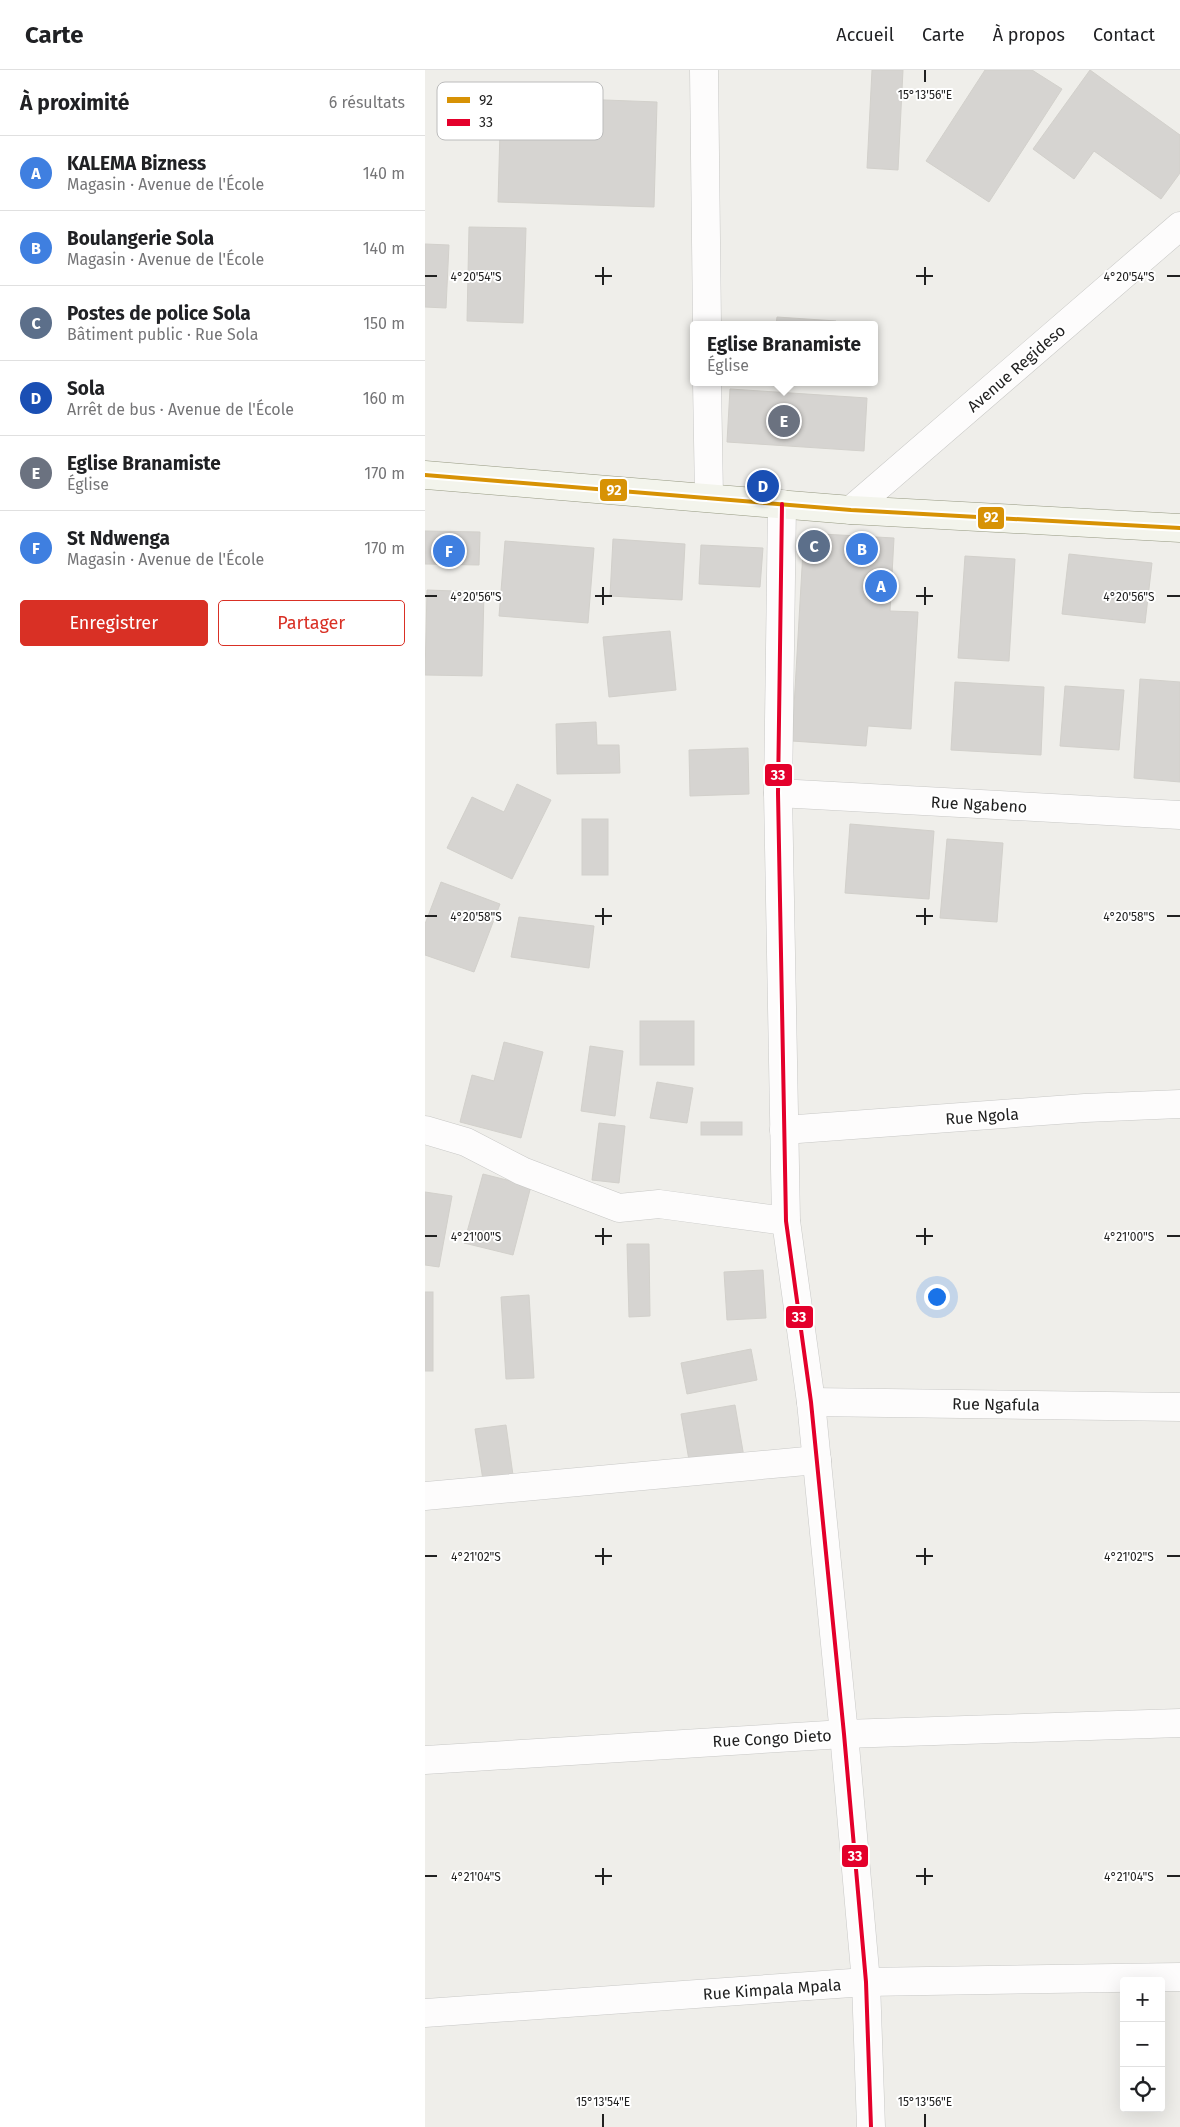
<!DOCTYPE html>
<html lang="fr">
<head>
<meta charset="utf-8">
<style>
	body { margin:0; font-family:"Fira Sans",sans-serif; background:#f6f6f6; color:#202124 }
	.controls { position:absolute; right:15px; bottom:15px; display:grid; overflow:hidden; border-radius:5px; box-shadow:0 5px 20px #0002 }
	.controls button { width:45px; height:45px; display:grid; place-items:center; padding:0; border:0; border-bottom:1px solid #e0e0e0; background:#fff; color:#202124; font:25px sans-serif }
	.you { position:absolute; left:511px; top:1226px; width:18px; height:18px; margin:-12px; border:4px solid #fff; border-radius:50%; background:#1a73e8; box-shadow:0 0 0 8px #1a73e833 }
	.badge { display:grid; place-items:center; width:32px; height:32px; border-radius:50%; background:#d93025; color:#fff; font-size:16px; font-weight:700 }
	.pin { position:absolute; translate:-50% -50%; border:2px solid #fff; box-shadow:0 1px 5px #0006 }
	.popup { position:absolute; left:265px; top:251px; width:188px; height:65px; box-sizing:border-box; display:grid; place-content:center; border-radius:5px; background:#fff; filter:drop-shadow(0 1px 4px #0005); font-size:16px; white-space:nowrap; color:#757577 }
	.popup b { font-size:19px; color:#202124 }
	.popup::after { content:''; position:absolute; left:50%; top:100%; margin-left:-10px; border:10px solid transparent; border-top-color:#fff }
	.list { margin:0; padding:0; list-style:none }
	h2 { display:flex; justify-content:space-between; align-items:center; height:65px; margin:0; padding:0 20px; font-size:21px }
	h2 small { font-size:16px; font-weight:400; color:#757577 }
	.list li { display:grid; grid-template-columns:32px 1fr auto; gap:15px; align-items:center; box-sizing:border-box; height:75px; padding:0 20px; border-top:1px solid #e0e0e0 }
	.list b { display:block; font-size:19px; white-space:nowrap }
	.list p { margin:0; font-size:16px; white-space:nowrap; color:#757577 }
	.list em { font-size:16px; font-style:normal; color:#757577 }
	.actions { display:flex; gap:10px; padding:15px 20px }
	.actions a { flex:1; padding:11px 0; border:1px solid #d93025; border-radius:5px; text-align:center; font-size:18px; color:#d93025 }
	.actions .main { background:#d93025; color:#fff }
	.icon { flex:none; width:28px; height:28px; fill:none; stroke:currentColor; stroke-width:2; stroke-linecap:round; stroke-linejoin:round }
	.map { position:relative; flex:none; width:755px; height:2057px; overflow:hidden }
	header { display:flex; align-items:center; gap:30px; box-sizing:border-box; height:70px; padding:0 25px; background:#fff; border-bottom:1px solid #e0e0e0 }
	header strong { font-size:24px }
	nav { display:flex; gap:28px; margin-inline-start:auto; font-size:18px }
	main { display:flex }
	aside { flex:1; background:#fff }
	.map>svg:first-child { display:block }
</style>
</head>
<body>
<header>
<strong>Carte</strong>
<nav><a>Accueil</a><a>Carte</a><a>À propos</a><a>Contact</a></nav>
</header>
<main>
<aside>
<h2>À proximité<small>6 résultats</small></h2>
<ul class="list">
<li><span class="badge" style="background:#3f7fe0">A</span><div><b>KALEMA Bizness</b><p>Magasin · Avenue de l'École</p></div><em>140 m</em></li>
<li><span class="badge" style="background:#3f7fe0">B</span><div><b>Boulangerie Sola</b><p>Magasin · Avenue de l'École</p></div><em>140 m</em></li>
<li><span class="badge" style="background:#5c6f8a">C</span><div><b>Postes de police Sola</b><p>Bâtiment public · Rue Sola</p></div><em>150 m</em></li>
<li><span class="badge" style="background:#1a4fb4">D</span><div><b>Sola</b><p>Arrêt de bus · Avenue de l'École</p></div><em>160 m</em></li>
<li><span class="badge" style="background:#6b7280">E</span><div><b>Eglise Branamiste</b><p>Église</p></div><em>170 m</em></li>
<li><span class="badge" style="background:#3f7fe0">F</span><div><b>St Ndwenga</b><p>Magasin · Avenue de l'École</p></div><em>170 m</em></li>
</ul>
<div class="actions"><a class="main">Enregistrer</a><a>Partager</a></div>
</aside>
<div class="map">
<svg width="755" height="2057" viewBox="0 0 755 2057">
	<rect width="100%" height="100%" fill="#efeeea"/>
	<g fill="#d6d4d1" stroke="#d2d0cb">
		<polygon points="447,0 478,0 473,100 442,98"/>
		<polygon points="560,0 607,0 637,19 564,132 501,91"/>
		<polygon points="665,0 755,65 755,103 736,129 669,81 649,109 608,79"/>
		<polygon points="76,26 232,32 229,137 73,132"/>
		<polygon points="44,157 101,158 98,253 42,251"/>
		<polygon points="0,174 24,175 21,238 0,237"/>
		<polygon points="352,247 411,251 410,255 351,255"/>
		<polygon points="305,319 442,328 439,381 302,372"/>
		<polygon points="0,461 55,462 54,495 0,494"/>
		<polygon points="379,463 469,468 465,541 493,542 486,659 443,656 441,676 367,671"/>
		<polygon points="188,469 260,474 257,530 185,526"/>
		<polygon points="80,471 169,478 163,553 74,546"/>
		<polygon points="276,475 338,478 335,517 274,514"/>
		<polygon points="644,484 727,493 720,553 637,544"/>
		<polygon points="540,486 590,489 584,591 533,588"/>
		<polygon points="2,520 59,522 57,606 0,605"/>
		<polygon points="245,561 251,620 184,627 178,567"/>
		<polygon points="715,609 755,612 755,712 709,708"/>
		<polygon points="530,612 619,617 616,685 526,680"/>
		<polygon points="640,616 699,620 694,680 635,676"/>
		<polygon points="171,652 172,675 194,675 195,703 132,704 131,654"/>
		<polygon points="323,678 324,724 265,726 264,680"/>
		<polygon points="92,714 126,730 87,809 22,778 47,727 79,742"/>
		<rect x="157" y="749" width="26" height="56"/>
		<polygon points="425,754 509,761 504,829 420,823"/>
		<polygon points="522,769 578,773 572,852 515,848"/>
		<polygon points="16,812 75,834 49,902 0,885 0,854"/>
		<polygon points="94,847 169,856 164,898 86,887"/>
		<rect x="215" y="951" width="54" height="44"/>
		<polygon points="79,972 118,982 96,1068 35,1052 47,1005 69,1011"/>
		<polygon points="165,976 198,981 190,1046 156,1041"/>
		<polygon points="232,1012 268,1018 262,1053 225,1048"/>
		<rect x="276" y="1052" width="41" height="13"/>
		<polygon points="174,1053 200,1056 194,1113 167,1110"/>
		<polygon points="58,1104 106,1116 88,1185 39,1173"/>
		<polygon points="0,1122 27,1126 14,1197 0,1195"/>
		<polygon points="202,1174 224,1174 225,1246 204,1247"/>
		<polygon points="338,1200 341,1248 302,1250 299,1202"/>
		<rect x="0" y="1222" width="8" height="79"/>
		<polygon points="104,1225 109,1308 81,1309 76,1227"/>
		<polygon points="326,1279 332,1310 262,1324 256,1293"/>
		<polygon points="310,1335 319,1387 265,1396 256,1344"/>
		<polygon points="81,1355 88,1405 58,1410 50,1359"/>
	</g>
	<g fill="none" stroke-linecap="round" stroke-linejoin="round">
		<defs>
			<g id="street">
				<polyline points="279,0 282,255"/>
				<polyline points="282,312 284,427"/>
				<polyline points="357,434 353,723 361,1151 386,1332 419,1664 441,1912 446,2057"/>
				<polyline points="426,440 755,156"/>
				<polyline points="353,723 755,745"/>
				<polyline points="0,1060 41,1072 97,1101 194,1138 234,1134 361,1151"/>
				<polyline points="359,1060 660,1038 755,1034"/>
				<polyline points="386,1332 755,1337"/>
				<polyline points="0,1426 392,1390"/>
				<polyline points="0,1690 419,1664 755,1653"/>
				<polyline points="0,1943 441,1912 755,1907"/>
			</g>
			<polyline id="secondary" points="0,405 426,440 755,458"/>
		</defs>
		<use href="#street" stroke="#c8c8c6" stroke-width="29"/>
		<use href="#secondary" stroke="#969982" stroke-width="29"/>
		<use href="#street" stroke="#fdfcfc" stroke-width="28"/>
		<use href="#secondary" stroke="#f3f4ec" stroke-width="28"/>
		<defs>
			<polyline id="bus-1" points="0,405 426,440 755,458"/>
			<polyline id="bus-2" points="357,434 353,723 361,1151 386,1332 419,1664 441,1912 446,2057"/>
		</defs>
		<use href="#bus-1" stroke="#fff" stroke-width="8"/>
		<use href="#bus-2" stroke="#fff" stroke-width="8"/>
		<use href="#bus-1" stroke="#d79205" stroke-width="4"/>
		<use href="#bus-2" stroke="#e4002b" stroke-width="4"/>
	</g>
	<path fill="none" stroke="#212121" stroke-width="2" d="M500,0v12M178,197v18M500,197v18M0,206h12M170,206h17M491,206h17M742,206h13M178,517v18M500,517v18M0,526h12M170,526h17M491,526h17M742,526h13M178,838v17M500,838v17M0,846h12M170,846h17M491,846h17M742,846h13M178,1158v17M500,1158v17M0,1166h12M170,1166h17M491,1166h17M742,1166h13M178,1478v17M500,1478v17M0,1486h12M170,1486h17M491,1486h17M742,1486h13M178,1798v17M500,1798v17M0,1806h12M170,1806h17M491,1806h17M742,1806h13M178,2044v13M500,2044v13"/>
	<g text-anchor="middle" stroke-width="4" stroke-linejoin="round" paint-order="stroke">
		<g font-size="16" fill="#212121" stroke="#fff">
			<text transform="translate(591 298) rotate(-41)" y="6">Avenue Regideso</text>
			<text transform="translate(554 734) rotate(3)" y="6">Rue Ngabeno</text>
			<text transform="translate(557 1046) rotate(-4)" y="6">Rue Ngola</text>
			<text transform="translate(571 1334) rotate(1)" y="6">Rue Ngafula</text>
			<text transform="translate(347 1668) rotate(-3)" y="6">Rue Congo Dieto</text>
			<text transform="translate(347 1919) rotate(-4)" y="6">Rue Kimpala Mpala</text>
		</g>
	</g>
	<rect x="12" y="12" width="166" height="58" rx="8" fill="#fff" stroke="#bcbcbc" stroke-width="1"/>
	<rect x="22" y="27" width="23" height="6" fill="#d79205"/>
	<rect x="22" y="49" width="23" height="7" fill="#e4002b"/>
	<g font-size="14" fill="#212121">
		<text x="54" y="35">92</text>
		<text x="54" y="57">33</text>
	</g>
	<g font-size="12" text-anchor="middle" fill="#212121" stroke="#fff" stroke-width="4" stroke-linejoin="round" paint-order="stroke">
		<text x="500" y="29">15°13'56"E</text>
		<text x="51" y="211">4°20'54"S</text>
		<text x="704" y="211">4°20'54"S</text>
		<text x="51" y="531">4°20'56"S</text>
		<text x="704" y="531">4°20'56"S</text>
		<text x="51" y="851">4°20'58"S</text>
		<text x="704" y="851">4°20'58"S</text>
		<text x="51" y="1171">4°21'00"S</text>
		<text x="704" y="1171">4°21'00"S</text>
		<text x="51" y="1491">4°21'02"S</text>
		<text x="704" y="1491">4°21'02"S</text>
		<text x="51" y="1811">4°21'04"S</text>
		<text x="704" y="1811">4°21'04"S</text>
		<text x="178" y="2036">15°13'54"E</text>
		<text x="500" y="2036">15°13'56"E</text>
	</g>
	<g stroke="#fff" stroke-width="2">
		<rect x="174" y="408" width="29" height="24" rx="5" fill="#d79205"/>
		<rect x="552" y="436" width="28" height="24" rx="5" fill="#d79205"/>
		<rect x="339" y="693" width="29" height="24" rx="5" fill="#e4002b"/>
		<rect x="360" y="1235" width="29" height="24" rx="5" fill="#e4002b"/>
		<rect x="416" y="1774" width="28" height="24" rx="5" fill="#e4002b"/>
	</g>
	<g font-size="14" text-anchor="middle" font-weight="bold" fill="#fff">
		<text x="189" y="425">92</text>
		<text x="566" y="452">92</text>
		<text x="353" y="710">33</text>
		<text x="374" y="1252">33</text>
		<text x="430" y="1791">33</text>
	</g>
</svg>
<div class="controls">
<button>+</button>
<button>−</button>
<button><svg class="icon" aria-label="locate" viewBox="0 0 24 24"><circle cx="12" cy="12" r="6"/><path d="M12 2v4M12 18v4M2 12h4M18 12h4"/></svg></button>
</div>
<div class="you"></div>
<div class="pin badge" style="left:456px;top:516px;background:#3f7fe0">A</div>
<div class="pin badge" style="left:437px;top:479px;background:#3f7fe0">B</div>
<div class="pin badge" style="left:389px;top:476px;background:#5c6f8a">C</div>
<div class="pin badge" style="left:338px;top:416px;background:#1a4fb4">D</div>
<div class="pin badge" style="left:359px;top:351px;background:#6b7280">E</div>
<div class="popup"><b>Eglise Branamiste</b>Église</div>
<div class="pin badge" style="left:24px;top:481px;background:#3f7fe0">F</div>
</div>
</main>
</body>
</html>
